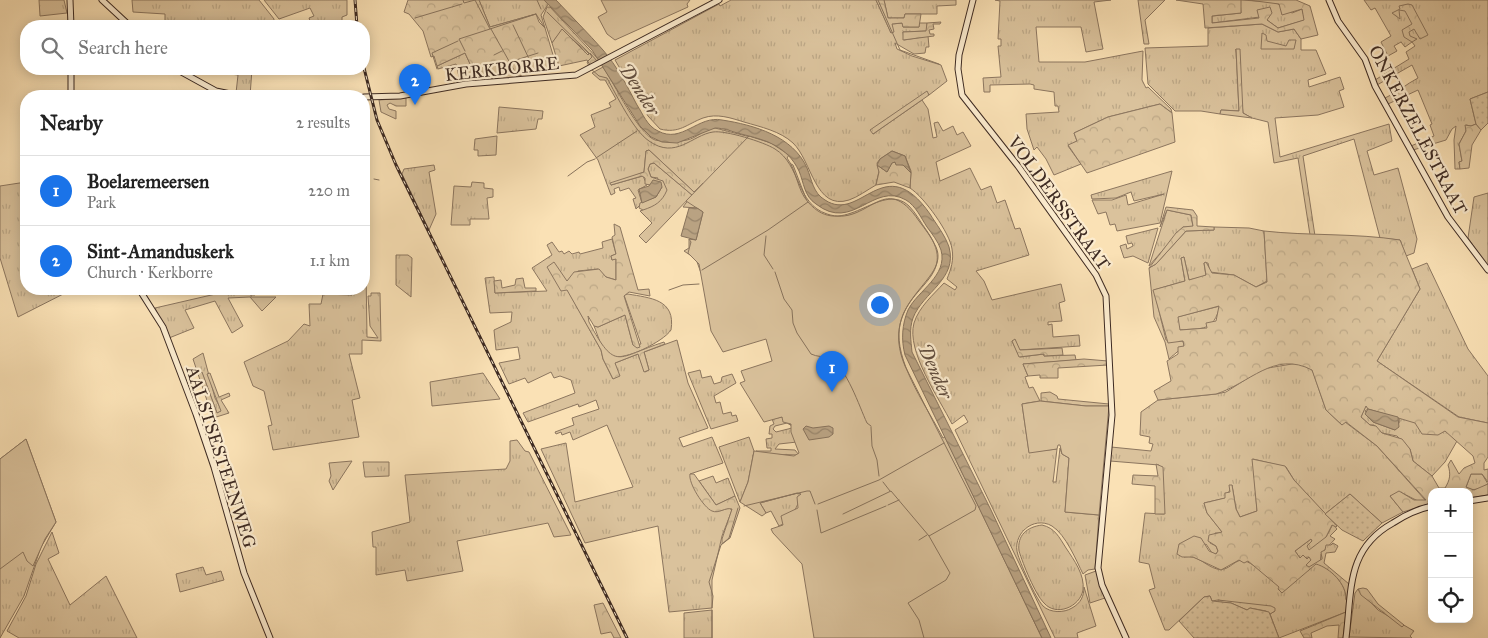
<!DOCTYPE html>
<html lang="en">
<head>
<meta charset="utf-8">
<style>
	body { margin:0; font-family:"IM FELL Great Primer",serif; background:#f2f2f2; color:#222 }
	.controls { position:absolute; right:15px; bottom:15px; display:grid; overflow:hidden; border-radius:10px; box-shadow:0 2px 12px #0003 }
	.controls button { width:45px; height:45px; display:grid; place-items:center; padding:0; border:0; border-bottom:1px solid #e0e0e0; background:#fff; color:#222; font:25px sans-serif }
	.you { position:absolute; left:879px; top:304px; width:18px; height:18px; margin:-12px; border:4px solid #fff; border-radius:50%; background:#1a73e8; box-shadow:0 0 0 8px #1a73e833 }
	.badge { display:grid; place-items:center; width:32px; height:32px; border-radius:50%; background:#1a73e8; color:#fff; font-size:16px; font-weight:700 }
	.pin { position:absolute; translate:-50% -41px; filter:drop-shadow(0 1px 2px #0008) }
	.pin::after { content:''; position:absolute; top:26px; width:18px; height:15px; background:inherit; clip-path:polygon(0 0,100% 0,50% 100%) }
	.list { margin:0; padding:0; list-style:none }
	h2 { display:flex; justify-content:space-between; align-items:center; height:65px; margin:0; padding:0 20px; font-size:21px }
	h2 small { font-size:16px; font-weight:400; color:#767676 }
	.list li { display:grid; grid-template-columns:32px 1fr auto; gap:15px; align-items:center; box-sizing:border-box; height:70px; padding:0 20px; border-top:1px solid #e0e0e0 }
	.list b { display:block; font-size:19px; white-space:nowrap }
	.list p { margin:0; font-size:16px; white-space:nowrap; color:#767676 }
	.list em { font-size:16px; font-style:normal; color:#767676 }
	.icon { flex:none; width:28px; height:28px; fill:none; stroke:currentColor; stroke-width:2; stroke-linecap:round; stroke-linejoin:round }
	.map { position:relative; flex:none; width:1488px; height:638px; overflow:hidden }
	.search { position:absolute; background:#fff; box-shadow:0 2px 12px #0003; left:20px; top:20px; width:350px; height:55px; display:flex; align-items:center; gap:12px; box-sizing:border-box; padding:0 18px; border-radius:20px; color:#767676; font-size:19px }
	.panel { position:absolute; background:#fff; box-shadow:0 2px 12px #0003; left:20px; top:90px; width:350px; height:205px; border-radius:20px }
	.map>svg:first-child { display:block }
</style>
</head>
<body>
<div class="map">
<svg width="1488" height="638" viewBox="0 0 1488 638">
	<defs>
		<pattern id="grass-tufts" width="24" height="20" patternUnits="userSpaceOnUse" patternTransform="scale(1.25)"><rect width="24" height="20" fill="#dac29c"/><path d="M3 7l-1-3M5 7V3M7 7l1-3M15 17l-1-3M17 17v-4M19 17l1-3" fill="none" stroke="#bca786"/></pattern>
		<pattern id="forest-crowns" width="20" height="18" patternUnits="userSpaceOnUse" patternTransform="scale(1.25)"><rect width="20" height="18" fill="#dac29c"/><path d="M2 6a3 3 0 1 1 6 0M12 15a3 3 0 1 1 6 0" fill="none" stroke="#bca786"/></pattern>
		<pattern id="garden-dots" width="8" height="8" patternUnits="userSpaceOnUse" patternTransform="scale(1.25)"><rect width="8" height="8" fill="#dac29c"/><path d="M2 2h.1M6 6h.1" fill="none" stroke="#bca786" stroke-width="1.8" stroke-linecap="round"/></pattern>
		<pattern id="water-waves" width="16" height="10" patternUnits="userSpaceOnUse" patternTransform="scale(1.25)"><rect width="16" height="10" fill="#baa383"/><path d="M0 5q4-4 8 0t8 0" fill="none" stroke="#98856b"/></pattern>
	</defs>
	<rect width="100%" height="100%" fill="#fae1b5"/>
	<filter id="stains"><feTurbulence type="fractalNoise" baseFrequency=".004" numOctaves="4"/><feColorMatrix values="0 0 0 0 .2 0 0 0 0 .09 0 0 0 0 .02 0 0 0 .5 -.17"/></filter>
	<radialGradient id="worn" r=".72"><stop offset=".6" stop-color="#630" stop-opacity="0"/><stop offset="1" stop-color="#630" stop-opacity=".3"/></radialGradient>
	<g fill="url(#grass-tufts)" stroke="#8c765f">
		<polygon points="39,0 64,0 67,13 40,16"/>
		<polygon points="132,0 259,0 274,19 273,26 165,26 165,14 133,12"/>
		<polygon points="264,0 347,0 347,15 342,17 342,24 325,26 323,23 312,26 309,18 314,16 310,8 279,19"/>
		<polygon points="479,0 544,0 549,3 541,15 545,28 536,14 490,27"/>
		<path d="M731,0h145l15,33v-9l12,-1v4h16v-4h8v8l-24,1 1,8 24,-4 1,11h-3l-1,6 -11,1 -19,-11 2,6 15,7 29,9 6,16 -18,14 -2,-3 -54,42 49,-34 6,9 5,29 4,-1 -3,-14 4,-1 5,9 10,-5 4,9 6,-3 8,14 -35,16 4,19 30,-13 11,22 10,-4 6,17 8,-3 10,29 5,-1 9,27 -53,16 8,10 8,19 69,-16 4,17 -6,2 3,18 -14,1v3l4,-1 1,13 26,-2 1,11 -61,4 -4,-10 -3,1 8,16 24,-3v2l31,-1 1,5 -53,4 5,12 -3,1 4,11 4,-1 7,14 -18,3 7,48 28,-3 -4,33h3l4,-34 2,6 7,4 -4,54 34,3 -4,54 -7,1 -5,4c-7,-14 -17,-39 -31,-48 -19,-11 -41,9 -34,29 4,12 17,42 25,51 7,7 21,7 29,2 9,-5 12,-12 12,-21l12,39 -19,7 1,5h-23l-100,-208 13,-8 -4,-7 -12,9c-13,-26 -46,-73 -38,-101 5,-16 19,-28 30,-40l11,7 2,-3 -10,-8c4,-10 7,-19 5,-30 -2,-16 -28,-52 -42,-61l1,-17 -6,-15 -13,-5 -12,8 -3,4 2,8 -3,14c-9,5 -18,12 -27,15 -34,11 -37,-39 -56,-57 -13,-12 -32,-16 -49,-21 -13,-4 -27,-9 -41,-4 -16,6 -24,16 -43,11l-12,-13 -33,-56 104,-56 1,2z"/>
		<polygon points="884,0 956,0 956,5 937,6 937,14 905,14 904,18 888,18"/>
		<polygon points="995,0 1111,0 1094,2 1103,49 1086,52 1081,27 1036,27 1039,62 1085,62 1143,51 1142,80 1146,88 1148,87 1171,109 1172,113 1160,104 1108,117 1074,133 1077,141 1068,146 1081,164 1054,175 1046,159 1037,147 1034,150 1027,129 1026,114 1059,112 1058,106 1055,106 1054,92 1034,89 1034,85 1030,84 990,85 990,92 984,92 983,78 1001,77 998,46 1001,46 1001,39 998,39 1000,1"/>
		<polygon points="1138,0 1165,0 1145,20 1149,44 1144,44"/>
		<polygon points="1240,0 1275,2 1292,13 1302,9 1305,20 1278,28 1267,20 1268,16 1212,23 1212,16 1241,13"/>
		<path d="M1364,0h124v92l-18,7 6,25 -5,2 -5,-1v6l-7,13 3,17 -3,1 1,7h-5l-1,-29 2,-14 -4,3 -6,11 -33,10 -2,-4 23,-10 -4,-11 2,-1 -14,-34 -30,14 -3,-6c12,-5 21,-14 33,-20l-6,-13 -35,20 -2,-5 34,-21 -3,-7 9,-6 -3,-4 -7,5 -4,-5 -7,4 3,5 -9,5 -7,-14 10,-6 -16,-28 -4,2z"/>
		<polygon points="547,7 550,7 599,60 597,61 562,30 552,43 543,17"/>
		<polygon points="1262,24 1278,32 1294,29 1301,39 1301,50 1316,50 1326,74 1308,80 1309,87 1340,77 1344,89 1339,91 1344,107 1318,115 1275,118 1280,157 1389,124 1392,141 1367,151 1374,175 1398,168 1417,239 1414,253 1406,256 1400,240 1380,238 1354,139 1303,156 1315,236 1310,235 1298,158 1274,163 1268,122 1252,118 1243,113 1236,49 1239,111 1221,110 1220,114 1201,111 1175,111 1148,84 1145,48 1208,46 1208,28"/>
		<polygon points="465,53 477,79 460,81 456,64 438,69 437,66"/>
		<polygon points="556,67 506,79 482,79 481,75"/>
		<path d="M603,67c11,16 35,67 52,73 8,2 24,2 32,0 10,-2 17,-11 28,-12l51,13 5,2 -5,7 27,15 14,36 -105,-17 -8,8 -45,-42 -3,1 -2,21 -33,13 32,-9 4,9 -9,5 4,13 -6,6 -3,-10 3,-1 -7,-10 -9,3 -1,-4 -5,2 1,4 -4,2 -13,-35 -18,-25 15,-8 -4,-12 20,-8 -2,-4 7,-4 -11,-19h-5l-8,-7z"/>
		<polygon points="230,69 252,69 250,96 236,93 238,75 230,74"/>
		<polygon points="499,107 543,111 542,119 538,119 536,129 497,133"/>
		<polygon points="497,136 496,155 478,156 478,150 474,150 475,139"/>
		<polygon points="654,163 692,195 646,243 639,236 652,223 640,211 643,210 658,178 651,177 648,169 650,164"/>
		<polygon points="434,165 435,170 429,172 436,214 429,230 402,174 404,169"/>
		<polygon points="1172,171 1160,223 1117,231 1115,224 1110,225 1106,212 1098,214 1092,200 1112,200 1126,195 1128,205 1164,194 1134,201 1131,192 1116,198 1092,199 1091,195"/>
		<polygon points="26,182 26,289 73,289 18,317 0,258 0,186"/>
		<polygon points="472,182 484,183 484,188 493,189 493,197 487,198 489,219 470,219 470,225 451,225 454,186 471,187"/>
		<polygon points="1488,193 1488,267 1468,238 1474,197"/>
		<polygon points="1167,210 1191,215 1193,227 1183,227 1149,266"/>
		<polygon points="1214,227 1249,228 1264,231 1267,281 1256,287 1234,275 1210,272 1208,263 1204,263 1206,276 1189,280 1184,257 1181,258 1185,281 1154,290 1166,340 1183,341 1184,346 1169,359 1165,342 1154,317 1149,268 1156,264 1186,231 1214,230"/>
		<polygon points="1158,228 1148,263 1133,256 1124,258 1120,246 1126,244 1127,249 1133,246 1132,243 1128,244 1126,236"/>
		<polygon points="612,239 616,254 611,256 612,260 616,258 616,280 606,277 598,269 578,271 567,281 562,276 567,289 601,350 603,359 613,379 615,363 638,354 645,372 649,370 644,352 677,340 688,383 708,428 679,438 683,447 712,437 723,463 690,474 719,511 729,508 732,510 722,536 712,580 712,608 669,612 658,526 585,543 541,449 566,443 575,502 633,487 607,425 573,440 570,432 562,435 561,432 556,434 555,432 574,425 572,418 599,409 596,400 579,407 578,404 528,422 523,413 575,393 571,380 560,376 554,378 551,372 528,383 525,378 509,384 499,363 520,359 518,347 496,350 494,330 511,322 512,312 490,313 485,278 494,277 495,293 547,291 532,268 552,255 547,245 552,242 559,252 562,251 564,254 569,251 572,254 579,252 580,254 603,248 602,242"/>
		<polygon points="396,255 408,255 412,258 411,297 396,285"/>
		<polygon points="1427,263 1468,349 1488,376 1488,423 1459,417 1377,361 1420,289 1412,269"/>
		<polygon points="364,270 366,270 367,337 378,338 370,326 368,296 371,296 371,293 380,293 381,341 362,340 362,354 349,354 360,398 352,400 359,437 273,450 268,426 272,425 264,391 253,386 244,362 288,341 304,324 310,326 309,304 321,304 323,294 352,295 352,289 364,289"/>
		<polygon points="215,289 256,289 255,295 251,295 251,297 276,297 262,311 250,297 228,298 243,326 232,333 215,301 185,310 194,328 169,338 155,308 220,293"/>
		<path d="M628,294c22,4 48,5 43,36 -8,12 -47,31 -59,26 -11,-5 -14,-21 -18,-30l4,1 27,-12 8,30 8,-1 -17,-49z"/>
		<path d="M1220,306c-7,26 -17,22 -41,24l-2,-13z"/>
		<polygon points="203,353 215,398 222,411 217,413 202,373 198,374 193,359"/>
		<path d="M1298,363l14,6 14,41 16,15 3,-3 32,24 49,55 -6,1 -18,-9 -12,3 13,16 -21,11 -32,-29 -25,20 -31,-34 -8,-13 -33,-8 4,52 -17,6 -4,-8 -4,-24 -6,13 -22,5 3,10 16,20h-8l-5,10 6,3 2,5 -2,3 -4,-1 -6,-9 -22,13c14,-3 21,9 33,12 10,2 13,-4 21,-8 10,-5 33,19 42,26l2,6 26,-26 -2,-2 3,-8 -9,1 -5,-7 16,-12 1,2 14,-4 7,-13 4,5 -7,7 5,3 -14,15 -1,11c12,4 27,21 26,34l2,1 -2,12 -67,26 -9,-24 5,-3 -57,-11 -6,1 -2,-5 -6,1 -35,33h-4l-16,-40 6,-2 -6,-24 -10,-2 6,-49 19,1 -2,-38 -3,-11 -49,-4 1,-14 40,4 2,-7 -4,-1 1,-6 -10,-2 1,-23 17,-12 58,-6 10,-2 36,-23z"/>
		<polygon points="700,370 702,378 711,376 714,384 721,382 722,377 732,374 736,383 714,396 716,403 720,402 723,414 731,412 732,416 736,415 738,421 711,429 688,373"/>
		<polygon points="483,373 500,399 432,406 430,382"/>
		<polygon points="1366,405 1368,409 1365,411 1373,422 1395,430 1400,421 1398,417 1445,430 1457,441 1445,462 1432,476 1413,461 1410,449 1397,436 1382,433 1374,425 1370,425 1361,417"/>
		<polygon points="782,417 792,426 787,423 775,426 773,429 776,432 792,428 797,442 779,444 775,449 795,450 799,455 762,454 756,451 771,451 771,448 767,448 766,439 772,438 772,434 769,434 770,426 774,424 772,419"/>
		<polygon points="749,437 754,451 748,482 740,502 719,447"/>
		<polygon points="26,439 56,522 41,547 24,596 0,638 0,459"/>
		<polygon points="517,440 525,451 529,452 571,535 554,537 548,523 457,541 463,571 407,581 405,570 376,575 376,547 373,547 372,532 410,522 405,475 506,469 510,461 510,441"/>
		<polygon points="352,461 333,490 329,481 331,476 329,463"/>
		<polygon points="363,462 389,462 389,476 365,477"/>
		<polygon points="1471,474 1482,474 1488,484 1479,489 1469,490 1466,487"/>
		<polygon points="713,476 716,483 728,478 735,496 716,505 699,481"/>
		<path d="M797,493l4,1c-2,11 -11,28 -22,32l-8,-15 -5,2 -6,-10z"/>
		<path d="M1042,525c13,3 17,12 24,23 8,12 19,27 17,42 -3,17 -27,27 -39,13 -9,-9 -21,-39 -25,-52 -2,-16 8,-24 23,-26z"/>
		<polygon points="52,532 59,553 48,559 70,605 106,576 137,638 19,638 7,631 26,596 36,564"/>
		<polygon points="203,567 206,575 221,571 224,580 180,592 176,574"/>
		<polygon points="1096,571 1105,598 1090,603 1085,575"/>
		<polygon points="1358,589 1378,610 1414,631 1410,636 1412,638 1349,637 1355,593"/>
		<polygon points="712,610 712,638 684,638 684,613"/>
	</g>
	<g fill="url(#forest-crowns)" stroke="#8c765f" fill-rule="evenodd">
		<polygon points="408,0 479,0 490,27 536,14 539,22 545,28 556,65 556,67 481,75 482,79 477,79 465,53 437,66 434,56 431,57 423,31 409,14 404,12"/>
		<polygon points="876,0 884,0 888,18 904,18 905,14 921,14 919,27 903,27 902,23 892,24 894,32 891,33"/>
		<polygon points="1176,0 1241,0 1241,13 1212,16 1212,23 1259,18 1257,10 1270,7 1272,13 1267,20 1278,28 1304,20 1302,9 1282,15 1279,4 1248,0 1296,0 1310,6 1318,35 1301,39 1294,29 1278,32 1262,24 1205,28 1203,4"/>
		<polygon points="1408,4 1412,5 1428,35 1420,39 1414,29 1409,32 1410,36 1417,39 1412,42 1404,37 1402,30 1412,24 1405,11 1399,10 1400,19 1392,13 1400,9 1399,6"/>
		<polygon points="941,22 940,24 933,24 934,29 929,30 930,34 934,34 934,36 903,40 903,32 926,31 927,23"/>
		<polygon points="562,29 588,55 590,53 597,61 590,65 587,60 559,66 552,43"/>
		<polygon points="1262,33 1266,35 1267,41 1286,46 1289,40 1296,40 1294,49 1261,49"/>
		<polygon points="1236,49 1240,49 1243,113 1252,118 1220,114 1221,110 1239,111"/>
		<polygon points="927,91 929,95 873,134 870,130"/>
		<polygon points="406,98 406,106 396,106 390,103 387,105 389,109 396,111 396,119 381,112 379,100"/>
		<polygon points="1160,104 1172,113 1175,142 1087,173 1068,145 1077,141 1074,133 1108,117"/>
		<polygon points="1476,124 1481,130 1472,145 1469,168 1460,169 1459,162 1462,161 1459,144 1466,131 1465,125 1471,126"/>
		<path d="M649,150l45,42 9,-9 -2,90 -5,-14 -12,-8 5,-3v-9l6,1 2,-32 -14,-1 9,-12 -38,-32 -4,1 -2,5 3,8 12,4 4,9c-5,12 -12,16 -24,20l-4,-2 1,-5 16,-6 6,-10 -17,-3v-6l-3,-2 -31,9 -1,-2 34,-11 2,-21z"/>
		<polygon points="893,161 896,164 904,165 911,173 910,188 894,182 876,185 879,172 877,165 887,172"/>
		<polygon points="1166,207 1193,210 1197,216 1197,226 1214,227 1214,230 1186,231 1156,264 1149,268 1176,233 1183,227 1193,226 1191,215 1167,210 1160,227"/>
		<path d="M614,224l6,3 18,63 11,-1 1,7 -21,-4 -5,4 16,51 -3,1 -4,-3 -8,-30 -27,12 -4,-1 -6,-10 1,6c27,51 28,35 75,20l1,2 -21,8 5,18 -5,2 -6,-18 -23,9 5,13 -7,3 -10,-20 -2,-9 -34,-60 -6,1 -14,-24 7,-5 13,19 7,-9 25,-3 7,8 10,3v-21l-4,1 -1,-4 5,-2 -4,-17 3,-2z"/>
		<path d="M1264,231c45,5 91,2 136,9l20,49 -43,72 81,56 30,6v34l-4,6v7l4,-1v13l-6,-8h-11l-5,13 8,3 14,-6v11l-19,3v-6h-37v11l-29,9 -13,-16 9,-5 15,9h12l-49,-54 -31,-24 -4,3 -16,-15 -14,-40c-38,-20 -63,14 -96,24l-58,6 -4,-9 17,-10 -4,-20 11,-7v-7l6,-1 -1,-5 -15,2 -15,-53 32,-9 -4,-23 3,-1 5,23 17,-5 -2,-12 2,-1 6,11 22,2 22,12 11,-5zM1219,306l-3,15 -10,2 1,5 -27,2 -2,-13zM1366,406l2,3 47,14 7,11 16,1 7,-4 28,25 2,7 -11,5 -5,6 -8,-14 -3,5c3,9 2,15 -3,23h-6l-7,-12 -19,-15 -3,-12 -8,-10 -20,-6 -6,-7 -6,-1 -9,-8z"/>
		<polygon points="523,278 525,288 536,288 536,291 495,293 494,281 501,280 502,288 515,285 516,279"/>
		<polygon points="1015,339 1020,350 1062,348 1063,355 1044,356 1044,354 1019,357 1012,341"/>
		<polygon points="1084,359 1108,361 1108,365 1058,368 1058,378 1040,378 1040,375 1028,376 1023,364"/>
		<polygon points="202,372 217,413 221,411 207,374 210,373 219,397 229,393 230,396 221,400 229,413 213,418 198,374"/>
		<polygon points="1050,392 1057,396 1058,399 1109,404 1109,406 1086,406 1041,401 1041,393"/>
		<path d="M1252,459l33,7 9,14 43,46 -1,1 -4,-2 -6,12 -17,13 -2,-4 5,-5 -1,-2 -16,12 5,7 3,-3 4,4 2,-2 2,3 -5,5 3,2 13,-8 -1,-7 4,-2 1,-5h5l2,-2 5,3 -3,6 -9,1 -2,10 25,21 -1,16h-2c1,-16 -16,-32 -30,-36l-34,29 -4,-4 1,-2 -31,-26 -4,2 -5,-3 -18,10 -28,-13h-11l-5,-3 2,-10 15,-8 7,2 8,13 7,3 2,-3 -2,-5 -8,-5 1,-6 13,-3 -15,-19 -3,-10 21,-5v-5l5,-1 -1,-7h3l4,24 4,8 17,-6z"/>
		<polygon points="1156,464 1163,467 1165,514 1155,514 1155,486 1132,484 1133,475 1158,476"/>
		<path d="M690,474h4l22,31 19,-9 5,12 -10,30 -8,6v-5l10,-30c-7,-2 -13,5 -20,2 -8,-3 -24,-28 -22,-37z"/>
		<polygon points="1363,588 1367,589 1378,604 1404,625 1402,627 1361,595 1358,589"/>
		<polygon points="1218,600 1271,606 1275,608 1275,611 1270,614 1266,611 1250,608 1247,610 1231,603 1218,602"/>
		<polygon points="603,603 621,638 614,638 611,632 601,634 594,605"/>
		<polygon points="1346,612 1343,638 1338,638 1339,625 1327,626 1311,633 1312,638 1304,638 1300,631"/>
	</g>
	<g fill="#dac29c" stroke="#8c765f">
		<polygon points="601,0 690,0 687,4 688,7 615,40 607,34 598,17 607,12"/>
		<path d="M749,136l22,7 18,12 -2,3c10,13 10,32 21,44 35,41 72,-23 101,4 7,7 12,17 18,25 34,49 -27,54 -28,103 -1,33 29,75 44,104l2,-1 97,201h-228l-12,-74 -29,-31 -2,-4 12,-4 -2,-9 17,-8 -1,-11 4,-3 -4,-1 -37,10 6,10 -4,3 -22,-14 8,-20 6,-31 40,5 5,-3 -8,-21v-8l-8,-2 -1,-5 -18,5 -24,-39 5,-2 -4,-10 31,-10 -6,-22 -43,13 -12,-21 -12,-67 -11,-11 3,-11 -2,-3 7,1 7,-28 -17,-11z"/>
		<polygon points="1040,401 1086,406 1109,406 1099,515 1065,512 1069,458 1062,454 1060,445 1058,445 1057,449 1029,453 1022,404"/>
		<polygon points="26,439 56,522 45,539 33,566 27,561 23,552 0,569 0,459"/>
	</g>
	<g fill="url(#garden-dots)" stroke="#8c765f">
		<polygon points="1488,92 1488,123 1481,130 1476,124 1470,99"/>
		<polygon points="1350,494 1382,523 1363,541 1342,530 1325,514"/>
		<polygon points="1210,596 1212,601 1231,603 1247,610 1250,608 1269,612 1279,638 1194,638 1179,621 1204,597"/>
	</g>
	<g fill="url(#water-waves)" stroke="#88735c">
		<path d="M544,0h12c16,17 32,33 47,50 14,16 24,36 34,55 6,9 10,21 21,26 24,13 40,-16 64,-11 32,5 71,16 85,48 5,12 6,25 18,32 36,24 59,-52 105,14 6,10 15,21 19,33 9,32 -26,45 -36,71 -4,11 -2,23 -1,34l79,158 60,128h-9l-137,-283c-4,-15 -3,-31 3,-45 10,-20 40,-34 33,-60 -3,-9 -9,-16 -14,-23 -6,-9 -11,-21 -21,-27 -33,-19 -53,33 -90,4 -12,-8 -12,-21 -17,-33 -12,-25 -33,-31 -58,-37 -8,-2 -17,-6 -26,-6l-38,15 -15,-1 -11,-5 -11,-11 -48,-76z"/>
		<polygon points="892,151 905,156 911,173 903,165 896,165 895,162 892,163 887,172 877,165 880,159"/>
		<polygon points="653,180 661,182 662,187 656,197 642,203 639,189 649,186"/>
		<polygon points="689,208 697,208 703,212 696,240 681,236"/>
		<polygon points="1368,409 1398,417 1399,427 1395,430 1373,422 1365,414"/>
		<polygon points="806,426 813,428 829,426 833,428 833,434 829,437 809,440 803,429"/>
	</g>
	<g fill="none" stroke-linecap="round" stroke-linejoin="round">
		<g stroke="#88735c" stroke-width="1">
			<polyline points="463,0 464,3 475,0 490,29 536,14"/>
			<polyline points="537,0 541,9"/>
			<polyline points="878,0 900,50 939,64"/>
			<polyline points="547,12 591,55 592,57 587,62 589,66"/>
			<polyline points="415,18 462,4"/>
			<polyline points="513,25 531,63"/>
			<polyline points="491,29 514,70"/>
			<polyline points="465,51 459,39 490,29"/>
			<polyline points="494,55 502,51"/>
			<polyline points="513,61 538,53"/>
			<polyline points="437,69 432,53 458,41"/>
			<path d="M591,69l8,7 8,2c10,18 26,52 42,63 27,19 43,-6 64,-9 12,-2 51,10 62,17 26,16 21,55 52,65 42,14 56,-46 92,7 6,8 13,17 17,26 15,34 -59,52 -31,119l71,140 -1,4 -46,26 21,37 -4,7 -38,23 11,17 5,18"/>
			<polyline points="596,158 637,131"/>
			<polyline points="568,176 587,162 595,159"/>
			<polyline points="374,179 379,180"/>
			<polyline points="766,236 764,255 773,269"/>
			<polyline points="702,270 768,230 808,202"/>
			<path d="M775,272l9,27 8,11 1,13 4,10 14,21c6,3 13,2 19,5 17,9 29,47 37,64l4,3"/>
			<polyline points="669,290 683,285 699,284"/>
			<polyline points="871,427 872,446 877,460 879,476"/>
			<polyline points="883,482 890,491"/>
			<polyline points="818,504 879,480 944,443"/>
			<polyline points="888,505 899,500"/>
			<polyline points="744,506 807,491 810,491 815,504"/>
			<polyline points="817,510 821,533 886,506"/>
			<polyline points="843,514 891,491 929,536"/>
			<polyline points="919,540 927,535"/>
			<polyline points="712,608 713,596 709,582 721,545 729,538 738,508"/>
			<polyline points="712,638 712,610"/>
		</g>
		<defs>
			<g id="secondary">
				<polyline points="70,0 71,26"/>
				<polyline points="102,0 130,26"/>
				<polyline points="973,0 959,55 958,69 962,95 1018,166 1096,275 1106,296 1112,415 1098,568 1102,585 1126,638"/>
				<polyline points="1329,0 1338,21 1365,59 1375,86 1448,217 1488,270"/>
				<polyline points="176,69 216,91 240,96"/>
				<polyline points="71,96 71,69"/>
				<polyline points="338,96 350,96"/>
				<polyline points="364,97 400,96 466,84 576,75 719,0"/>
				<polyline points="139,289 163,327 196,414 214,467 244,573 270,638"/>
				<polyline points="1469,501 1488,498"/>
				<path d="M1346,638c6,-48 0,-89 47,-115 12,-8 25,-14 39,-17"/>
			</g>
		</defs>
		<use href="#secondary" stroke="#3d2a22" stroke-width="7"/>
		<use href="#secondary" stroke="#fceccf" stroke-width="5"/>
		<defs>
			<g id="rail">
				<polyline points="355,0 357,26"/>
				<polyline points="364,68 377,120 396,165 627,638"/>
			</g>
		</defs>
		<use href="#rail" stroke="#3d2a22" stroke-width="3"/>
		<use href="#rail" stroke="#fceccf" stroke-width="1" stroke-dasharray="4" stroke-linecap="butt"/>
	</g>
	<g text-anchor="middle" stroke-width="4.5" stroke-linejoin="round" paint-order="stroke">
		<g font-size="18" fill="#3d2a22" stroke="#fceccf">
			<text transform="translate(502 69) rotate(-6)" y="6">KERKBORRE</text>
			<text transform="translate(1418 130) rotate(62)" y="6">ONKERZELESTRAAT</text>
			<text transform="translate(1059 203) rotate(54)" y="6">VOLDERSSTRAAT</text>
			<text transform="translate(221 457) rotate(72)" y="6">AALSTSESTEENWEG</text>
		</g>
		<g font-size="19" font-style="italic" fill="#624e3f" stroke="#fceccf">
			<text transform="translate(640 89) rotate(57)" y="7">Dender</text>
			<text transform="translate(936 371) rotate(66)" y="7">Dender</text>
		</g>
	</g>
	<rect width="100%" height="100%" filter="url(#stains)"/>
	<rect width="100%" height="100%" fill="url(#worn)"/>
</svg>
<div class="controls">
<button>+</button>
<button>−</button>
<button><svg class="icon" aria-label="locate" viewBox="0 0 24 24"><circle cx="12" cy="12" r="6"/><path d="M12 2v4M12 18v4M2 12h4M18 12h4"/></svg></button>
</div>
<div class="you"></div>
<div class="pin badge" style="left:832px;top:392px">1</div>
<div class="pin badge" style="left:415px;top:105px">2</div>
<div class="search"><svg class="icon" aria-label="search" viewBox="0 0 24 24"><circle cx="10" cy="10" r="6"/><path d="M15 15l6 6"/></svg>Search here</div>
<section class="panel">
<h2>Nearby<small>2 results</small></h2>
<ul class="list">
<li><span class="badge">1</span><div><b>Boelaremeersen</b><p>Park</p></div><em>220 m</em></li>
<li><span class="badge">2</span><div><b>Sint-Amanduskerk</b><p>Church · Kerkborre</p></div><em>1.1 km</em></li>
</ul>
</section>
</div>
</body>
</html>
